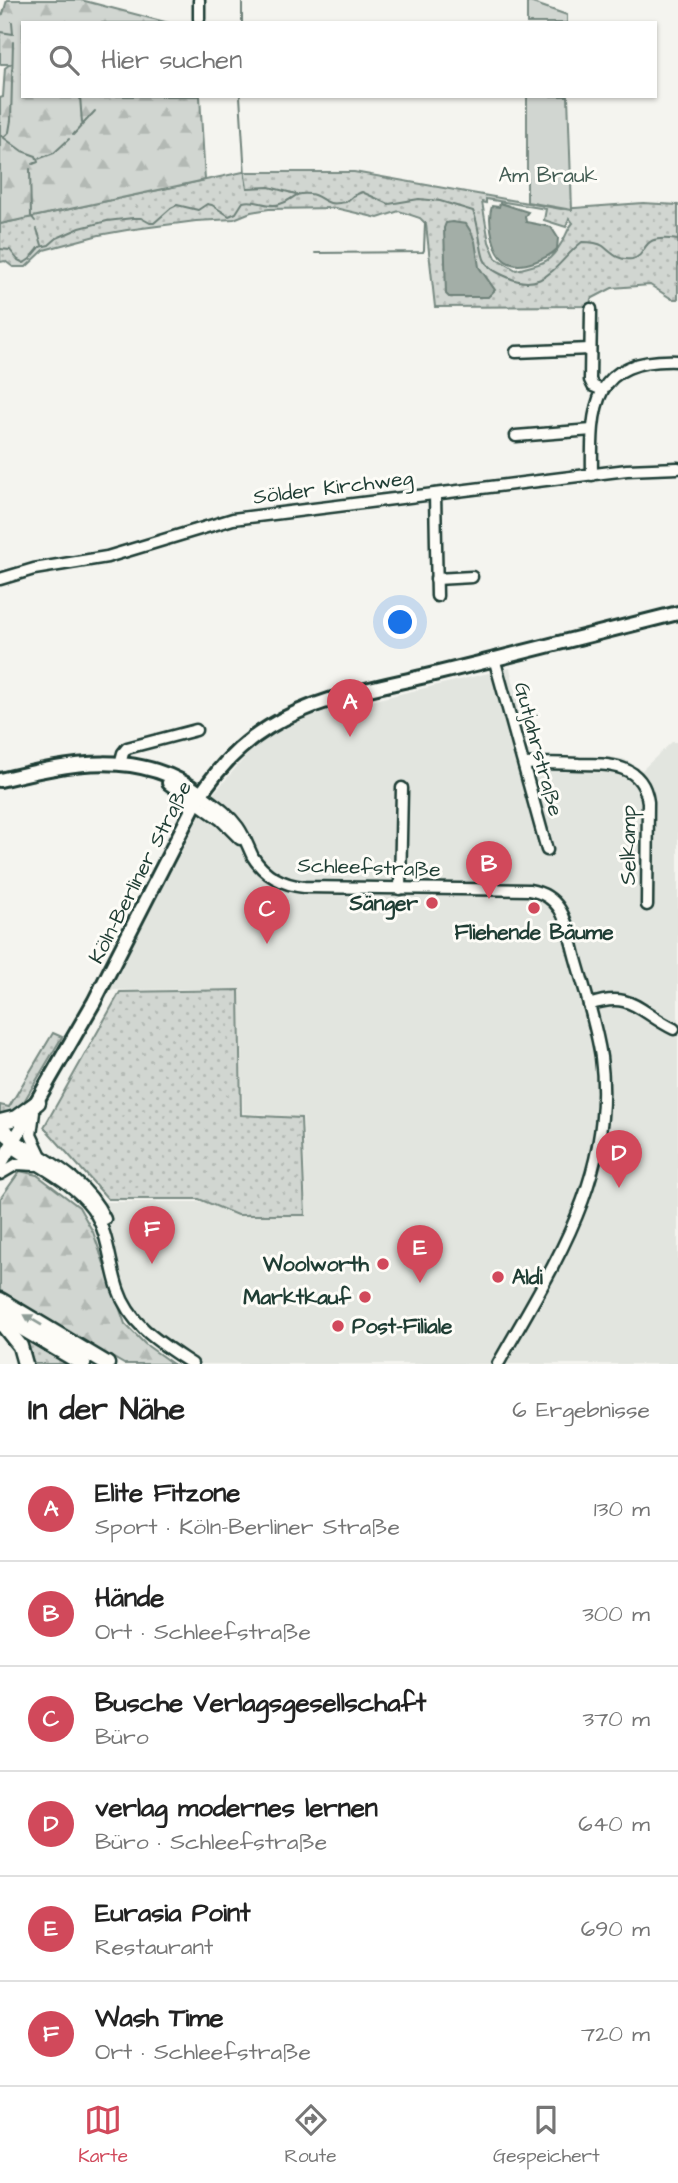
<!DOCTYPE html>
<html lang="de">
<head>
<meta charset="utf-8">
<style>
	body { margin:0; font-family:"Architects Daughter",sans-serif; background:#f6f6f6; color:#222 }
	.you { position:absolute; left:401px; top:623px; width:24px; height:24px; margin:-18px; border:5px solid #fff; border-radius:50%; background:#1a73e8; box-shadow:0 0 0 10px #1a73e833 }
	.badge { display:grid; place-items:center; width:46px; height:46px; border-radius:50%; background:#d1495b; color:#fff; font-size:23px; font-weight:700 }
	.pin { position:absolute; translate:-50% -58px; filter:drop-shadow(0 2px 4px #0008) }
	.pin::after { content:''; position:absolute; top:37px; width:24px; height:21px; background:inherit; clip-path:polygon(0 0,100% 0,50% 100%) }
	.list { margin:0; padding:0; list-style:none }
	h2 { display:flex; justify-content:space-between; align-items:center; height:91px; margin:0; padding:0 28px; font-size:30px }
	h2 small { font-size:23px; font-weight:400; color:#767676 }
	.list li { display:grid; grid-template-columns:46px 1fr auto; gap:21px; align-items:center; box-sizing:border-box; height:105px; padding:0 28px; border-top:2px solid #e0e0e0 }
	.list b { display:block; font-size:26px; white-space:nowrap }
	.list p { margin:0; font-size:23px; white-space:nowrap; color:#767676 }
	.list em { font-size:23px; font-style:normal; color:#767676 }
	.icon { flex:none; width:38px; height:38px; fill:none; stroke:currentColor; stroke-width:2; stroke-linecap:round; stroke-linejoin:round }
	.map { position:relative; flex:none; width:678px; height:1364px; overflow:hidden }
	.search { position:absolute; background:#fff; box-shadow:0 2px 5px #0004; left:21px; right:21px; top:21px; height:77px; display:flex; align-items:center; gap:18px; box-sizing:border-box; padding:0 24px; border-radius:0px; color:#767676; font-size:26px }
	.sheet { height:721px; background:#fff }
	nav { display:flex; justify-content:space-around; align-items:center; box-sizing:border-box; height:98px; border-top:2px solid #e0e0e0; background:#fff; font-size:19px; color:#767676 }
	nav a { display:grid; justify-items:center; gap:4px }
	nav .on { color:#d1495b }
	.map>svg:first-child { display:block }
</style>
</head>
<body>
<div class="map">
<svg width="678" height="1364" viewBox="0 0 678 1364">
	<defs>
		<pattern id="grass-dots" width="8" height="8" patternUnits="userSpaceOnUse" patternTransform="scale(1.75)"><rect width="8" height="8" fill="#d1d6d1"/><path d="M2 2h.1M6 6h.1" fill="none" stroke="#b3b9b4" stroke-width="1.8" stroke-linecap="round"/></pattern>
		<pattern id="forest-firs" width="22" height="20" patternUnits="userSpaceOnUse" patternTransform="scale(1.75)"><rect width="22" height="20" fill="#d1d6d1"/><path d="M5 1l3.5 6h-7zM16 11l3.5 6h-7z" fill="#b3b9b4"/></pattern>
	</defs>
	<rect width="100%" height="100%" fill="#f4f4ef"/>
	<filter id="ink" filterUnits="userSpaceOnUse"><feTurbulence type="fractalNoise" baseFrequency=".0143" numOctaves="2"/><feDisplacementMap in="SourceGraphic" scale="14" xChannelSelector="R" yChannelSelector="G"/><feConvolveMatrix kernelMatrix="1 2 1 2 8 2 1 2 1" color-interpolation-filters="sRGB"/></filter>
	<g filter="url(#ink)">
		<polygon fill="#e2e5df" points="510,668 530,756 607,757 624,759 642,770 672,742 678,742 678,1364 179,1364 148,1341 131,1324 116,1291 91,1202 203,1202 215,1207 306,1206 303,1117 243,1113 240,989 110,990 207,801 254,747 278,731 319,713"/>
		<g fill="url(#grass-dots)" stroke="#788a82" stroke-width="2" fill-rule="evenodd">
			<path d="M243,172h111l207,37 82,-6 35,2v94h-6l-22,-14 -38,3 -21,11 -1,7 -155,1 -9,-83 -6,-6 -21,-7 -21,7 -43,-10 -66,1 -18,3 -17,7 -38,2 -69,9 -28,5 -55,15 -18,17h-13l-8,-6 -5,1v-38zM486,199l60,10 -2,11 22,7 3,-9 4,5c-6,6 -6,12 -11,19 -14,24 -21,21 -46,28l-20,-12 -7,-16 -7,-40 4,1z"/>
			<polygon points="239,990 241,1115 301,1118 305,1215 237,1215 199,1199 108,1199 44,1127 120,992"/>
			<polygon points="53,1033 62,1037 19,1110 0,1119 0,1105 9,1107"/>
			<polygon points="13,1329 70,1364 28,1364"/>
		</g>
		<g fill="url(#forest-firs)" stroke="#788a82" stroke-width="2">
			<polygon points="7,0 81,0 169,23 23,23 23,96 200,96 205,180 0,224 0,98 3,97 5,68 10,64 0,64 0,15 3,14"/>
			<polygon points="20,1171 37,1175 79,1207 93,1232 125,1324 145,1344 173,1364 124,1364 0,1292 0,1199"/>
		</g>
		<g fill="#d1d6d1" stroke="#788a82" stroke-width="2">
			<polygon points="527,1 567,15 567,23 527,23"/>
			<polygon points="527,96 568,96 572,210 527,202"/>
		</g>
		<g fill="#a3aea7" stroke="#6e8179" stroke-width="2">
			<path d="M500,203l28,9 -3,4 1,6 25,5 7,11 -1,11c-10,10 -35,20 -48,14 -16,-6 -22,-43 -17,-57l7,1z"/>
			<polygon points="452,222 466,224 471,232 475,241 479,267 495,290 488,297 449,297 446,294 444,228 446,223"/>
		</g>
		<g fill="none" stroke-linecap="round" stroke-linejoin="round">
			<g stroke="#6e8179" stroke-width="2">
				<polyline points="242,23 242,0"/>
				<polyline points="0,32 13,34 12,22"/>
				<polyline points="80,96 82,123"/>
				<polyline points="240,96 245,176 247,188 269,187 296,194"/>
				<polyline points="0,135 22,151 36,156 38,162 33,164"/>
				<polyline points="73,135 95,111"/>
				<polyline points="4,137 9,132 11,120 13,42"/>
				<polyline points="38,159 54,153 69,139"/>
				<polyline points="30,169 31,216 35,221"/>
				<polyline points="37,229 42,245"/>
				<path d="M0,249l10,1 8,10 6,3 6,-4 10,-12 9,-2 8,-7 23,-10 27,-7 26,-3h8l9,5h4l17,-15 6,-3 21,5 9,-6 5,1 17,11 7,-3 7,-11c13,-4 25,7 37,2 14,-4 13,-12 30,-10 9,1 12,7 20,9 4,1 11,0 16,-1l7,-6 9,-4 27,12 30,-5 21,2 33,10c7,16 6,33 11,48 4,9 12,13 21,17 40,20 51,-14 77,-34 7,0 15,0 21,4 9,7 15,15 29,13 19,-4 4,-26 46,-19"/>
				<polyline points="315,253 423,252 424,250 425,223"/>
			</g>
			<defs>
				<g id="minor">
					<polyline points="199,19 199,0"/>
					<polyline points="591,309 590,380 593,386 602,390"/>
					<polyline points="516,352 590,349"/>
					<polyline points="516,436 592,430"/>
					<path d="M592,475c-1,-69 0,-117 86,-114"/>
					<polyline points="435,494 437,596"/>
					<polyline points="0,579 34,569 107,557 233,519 627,470 678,468"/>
					<polyline points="436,579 472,577"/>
					<polyline points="494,658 547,850"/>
					<polyline points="120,764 123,753 127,748 196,730"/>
					<path d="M524,764c18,-1 37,-1 55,0 31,0 64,0 69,38l-1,103"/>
					<path d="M201,794c13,10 27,19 37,33 7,10 10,20 15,30 11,18 30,28 51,30l225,3c37,6 38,38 47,69 9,32 20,65 25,98 15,118 -48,209 -103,307"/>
					<polyline points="196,802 221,820 240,839"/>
					<polyline points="400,889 402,788"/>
					<path d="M589,1005c44,-15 49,7 85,24"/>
					<polyline points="34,1112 31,1135 40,1154"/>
					<path d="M15,1140c34,21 72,40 90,79"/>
					<path d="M11,1147c28,20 60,33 81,61 17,25 17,54 26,81 12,37 44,55 74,75"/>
					<polyline points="0,1174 17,1164 35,1165"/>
				</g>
				<g id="major">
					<path d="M0,780c68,-17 140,-32 201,14"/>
					<polyline points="169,783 196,802"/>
					<path d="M0,1165l94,-163 102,-200c19,-31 42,-56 73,-75 48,-30 107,-39 161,-52 83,-20 166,-41 248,-62"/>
				</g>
				<g id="highway">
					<polyline points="0,1122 16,1118 38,1102"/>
					<polyline points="0,1128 15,1140"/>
					<polyline points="0,1300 107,1364"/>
					<polyline points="0,1315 83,1364"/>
					<polyline points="0,1321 20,1346 25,1364"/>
				</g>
			</defs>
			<use href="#minor" stroke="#1f3d34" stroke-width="15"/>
			<use href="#major" stroke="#1f3d34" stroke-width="18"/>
			<use href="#highway" stroke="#1f3d34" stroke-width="19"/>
			<use href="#minor" stroke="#fdfcf7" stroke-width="10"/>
			<use href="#major" stroke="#fdfcf7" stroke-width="12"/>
			<use href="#highway" stroke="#fdfcf7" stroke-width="14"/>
		</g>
		<defs><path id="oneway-solid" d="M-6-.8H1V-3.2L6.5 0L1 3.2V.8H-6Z" transform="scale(1.75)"/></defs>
		<use fill="#8e9c96" href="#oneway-solid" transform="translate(33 1320) rotate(-149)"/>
	</g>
	<g fill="#d1495b" stroke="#fdfcf7" stroke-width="2.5">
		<circle cx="432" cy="903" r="7"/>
		<circle cx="534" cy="908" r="7"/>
		<circle cx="383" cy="1264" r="7"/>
		<circle cx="498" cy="1277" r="7"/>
		<circle cx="365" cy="1297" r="7"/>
		<circle cx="338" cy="1326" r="7"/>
	</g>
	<g text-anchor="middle" stroke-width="6" stroke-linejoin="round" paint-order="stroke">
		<g font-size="21" fill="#435c53" stroke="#fdfcf7">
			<text x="548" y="182">Am Brauk</text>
		</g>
		<g font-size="21" fill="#1f3d34" stroke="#fdfcf7">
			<text transform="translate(333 487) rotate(-7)" y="7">Sölder Kirchweg</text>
			<text transform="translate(539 749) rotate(75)" y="7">Gutjahrstraße</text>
			<text transform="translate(628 845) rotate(-90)" y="7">Selkamp</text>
			<text transform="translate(369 867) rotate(2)" y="7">Schleefstraße</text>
			<text transform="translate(140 872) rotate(-63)" y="7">Köln-Berliner Straße</text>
		</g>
		<g font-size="21" font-weight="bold" fill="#1f3d34" stroke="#fdfcf7" text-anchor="end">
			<text x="418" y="910">Sänger</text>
			<text x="534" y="939" text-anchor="middle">Fliehende Bäume</text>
			<text x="369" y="1271">Woolworth</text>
			<text x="512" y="1284" text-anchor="start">Aldi</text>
			<text x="351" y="1304">Marktkauf</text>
			<text x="352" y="1333" text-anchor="start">Post-Filiale</text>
		</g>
	</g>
</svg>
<div class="you"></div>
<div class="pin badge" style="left:350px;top:737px">A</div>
<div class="pin badge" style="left:489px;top:899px">B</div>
<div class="pin badge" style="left:267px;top:944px">C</div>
<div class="pin badge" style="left:619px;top:1188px">D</div>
<div class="pin badge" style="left:420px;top:1283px">E</div>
<div class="pin badge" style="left:152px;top:1264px">F</div>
<div class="search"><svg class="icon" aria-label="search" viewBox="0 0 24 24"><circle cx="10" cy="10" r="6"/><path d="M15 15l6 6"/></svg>Hier suchen</div>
</div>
<section class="sheet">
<h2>In der Nähe<small>6 Ergebnisse</small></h2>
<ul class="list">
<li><span class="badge">A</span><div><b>Elite Fitzone</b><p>Sport · Köln-Berliner Straße</p></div><em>130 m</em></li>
<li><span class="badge">B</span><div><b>Hände</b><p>Ort · Schleefstraße</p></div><em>300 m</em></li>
<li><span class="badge">C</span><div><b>Busche Verlagsgesellschaft</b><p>Büro</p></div><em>370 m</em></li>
<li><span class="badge">D</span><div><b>verlag modernes lernen</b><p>Büro · Schleefstraße</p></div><em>640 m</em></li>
<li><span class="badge">E</span><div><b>Eurasia Point</b><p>Restaurant</p></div><em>690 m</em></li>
<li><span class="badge">F</span><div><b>Wash Time</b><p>Ort · Schleefstraße</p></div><em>720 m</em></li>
</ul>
</section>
<nav>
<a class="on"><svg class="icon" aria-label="map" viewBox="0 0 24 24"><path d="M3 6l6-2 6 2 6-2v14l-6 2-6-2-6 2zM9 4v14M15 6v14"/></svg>Karte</a>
<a><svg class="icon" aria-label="directions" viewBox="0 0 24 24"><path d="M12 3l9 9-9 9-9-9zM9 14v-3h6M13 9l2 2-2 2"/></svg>Route</a>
<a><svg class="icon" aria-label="saved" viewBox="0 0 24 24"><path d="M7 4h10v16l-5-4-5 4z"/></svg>Gespeichert</a>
</nav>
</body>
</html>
